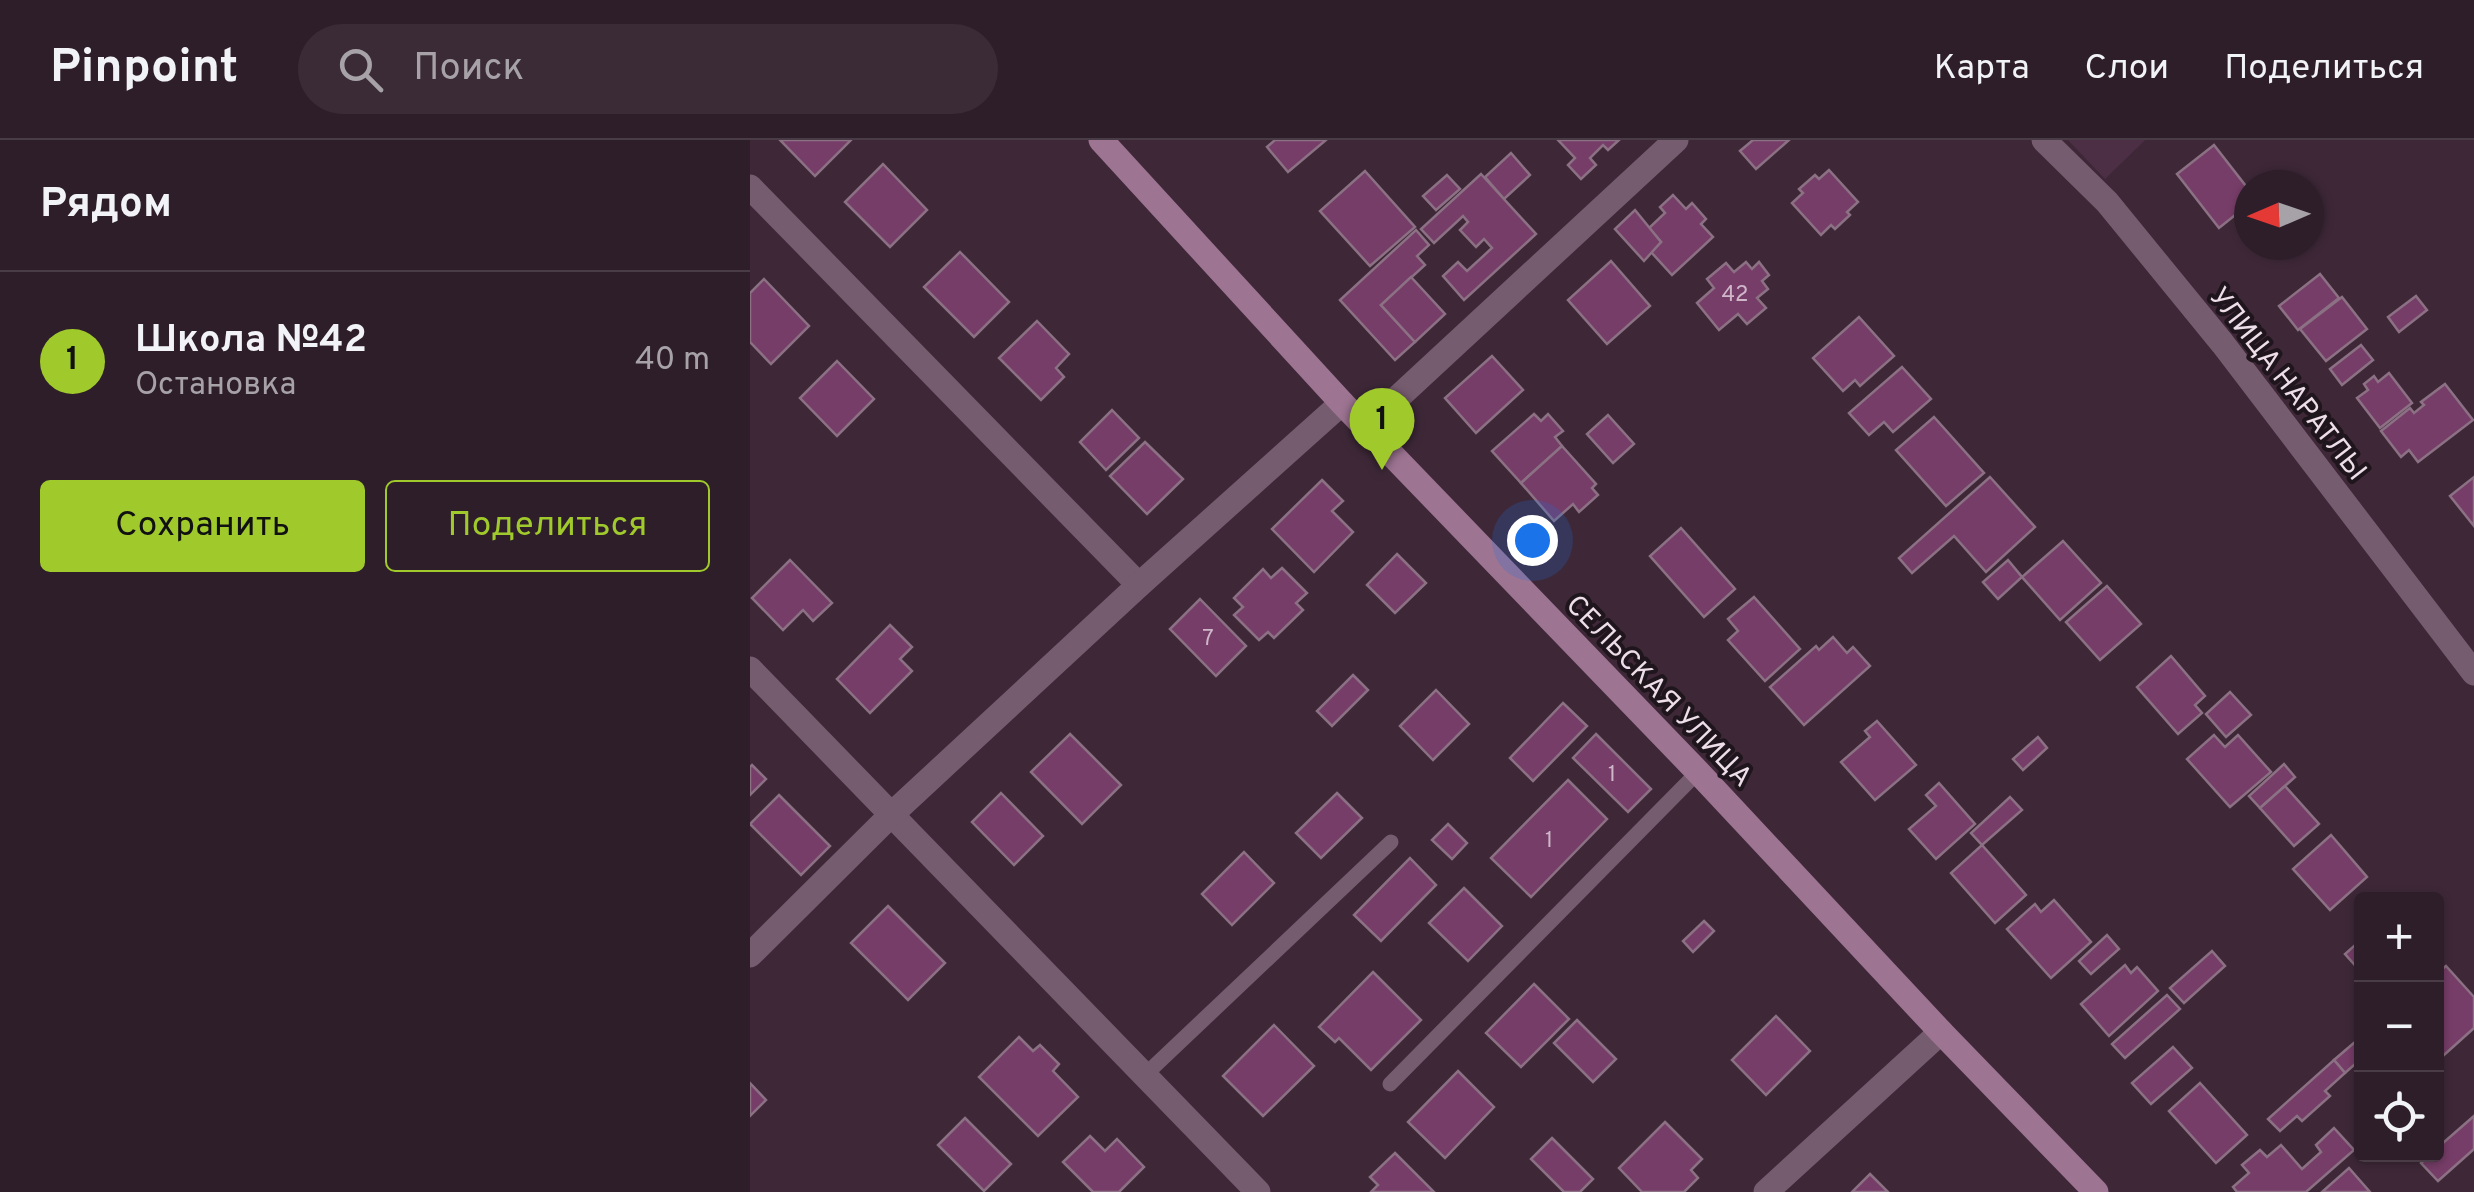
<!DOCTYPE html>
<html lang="ru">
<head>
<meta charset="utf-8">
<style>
	body { margin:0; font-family:Overpass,sans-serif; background:#3a2b36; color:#f1f3f6 }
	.controls { position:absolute; right:30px; bottom:30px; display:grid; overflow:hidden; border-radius:10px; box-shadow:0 2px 8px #0004 }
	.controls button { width:90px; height:90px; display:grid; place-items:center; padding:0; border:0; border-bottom:2px solid #493c47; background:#2e1e2a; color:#f1f3f6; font:50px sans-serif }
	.compass { position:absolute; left:1484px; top:30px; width:90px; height:90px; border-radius:50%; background:#2e1e2a; box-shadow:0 2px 8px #0004; rotate:268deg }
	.you { position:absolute; left:782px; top:400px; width:35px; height:35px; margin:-25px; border:8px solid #fff; border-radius:50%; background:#1a73e8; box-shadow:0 0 0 15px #1a73e833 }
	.badge { display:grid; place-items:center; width:65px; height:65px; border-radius:50%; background:#a0ca2c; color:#111; font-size:32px; font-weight:700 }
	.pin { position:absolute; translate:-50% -82px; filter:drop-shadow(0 2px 5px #0008) }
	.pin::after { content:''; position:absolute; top:52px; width:35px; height:30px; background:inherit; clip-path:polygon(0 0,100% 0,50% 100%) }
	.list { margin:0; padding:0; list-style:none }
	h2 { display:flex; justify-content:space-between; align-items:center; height:130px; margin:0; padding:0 40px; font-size:42px }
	h2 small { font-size:32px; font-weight:400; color:#a7a2a8 }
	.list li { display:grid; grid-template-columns:65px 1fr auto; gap:30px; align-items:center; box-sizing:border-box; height:180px; padding:0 40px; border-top:2px solid #493c47 }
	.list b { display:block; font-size:38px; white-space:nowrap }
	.list p { margin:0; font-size:32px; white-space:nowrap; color:#a7a2a8 }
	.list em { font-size:32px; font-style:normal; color:#a7a2a8 }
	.actions { display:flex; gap:20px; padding:30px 40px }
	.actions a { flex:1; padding:22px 0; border:2px solid #a0ca2c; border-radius:10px; text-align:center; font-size:35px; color:#a0ca2c }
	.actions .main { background:#a0ca2c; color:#111 }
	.icon { flex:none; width:55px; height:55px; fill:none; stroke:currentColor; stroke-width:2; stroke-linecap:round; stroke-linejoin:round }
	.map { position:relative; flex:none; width:1724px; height:1052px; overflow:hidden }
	header { display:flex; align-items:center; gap:60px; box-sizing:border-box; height:140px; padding:0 50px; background:#2e1e2a; border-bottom:2px solid #493c47 }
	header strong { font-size:48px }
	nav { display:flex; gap:55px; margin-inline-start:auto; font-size:35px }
	.search { width:700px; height:90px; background:#3a2b36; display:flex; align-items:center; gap:25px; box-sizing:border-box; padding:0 35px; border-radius:55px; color:#a7a2a8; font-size:38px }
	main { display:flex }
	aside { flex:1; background:#2e1e2a }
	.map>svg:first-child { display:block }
</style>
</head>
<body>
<header>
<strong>Pinpoint</strong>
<div class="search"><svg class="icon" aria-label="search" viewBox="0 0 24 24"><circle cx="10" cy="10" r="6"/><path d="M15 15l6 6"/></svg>Поиск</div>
<nav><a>Карта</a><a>Слои</a><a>Поделиться</a></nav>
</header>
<main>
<aside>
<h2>Рядом<small></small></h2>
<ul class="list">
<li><span class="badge">1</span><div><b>Школа №42</b><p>Остановка</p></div><em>40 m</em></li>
</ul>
<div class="actions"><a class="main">Сохранить</a><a>Поделиться</a></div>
</aside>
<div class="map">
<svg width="1724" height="1052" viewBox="0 0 1724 1052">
	<rect width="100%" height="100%" fill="#3e2838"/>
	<polygon fill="#4c2f44" points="1318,0 1395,0 1355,39"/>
	<g fill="#763d68" stroke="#8b7183" stroke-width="2.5">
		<polygon points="30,0 101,0 65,36"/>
		<polygon points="525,0 576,0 538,32 517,7"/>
		<polygon points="808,0 869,0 858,10 853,5 840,18 846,25 831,39 818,25 825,18"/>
		<polygon points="1003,0 1039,0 1006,29 990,11"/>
		<polygon points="1464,5 1499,50 1499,64 1469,88 1427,34"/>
		<polygon points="761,13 780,35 754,59 735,37"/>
		<polygon points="133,24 177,70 140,107 95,62"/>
		<polygon points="1079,30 1108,62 1097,72 1100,75 1085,89 1081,85 1071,95 1042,63 1053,53 1049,49 1065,35 1069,39"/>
		<polygon points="615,31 665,87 620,126 570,71"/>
		<polygon points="731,34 786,94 714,160 693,136 708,122 717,131 742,108 734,99 726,107 710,90 718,82 713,76 684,103 671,89"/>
		<polygon points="697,35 710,49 686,70 673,56"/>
		<polygon points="923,55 936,69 942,63 956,79 951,84 963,97 922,135 901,112 911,102 899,88 915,73 910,67"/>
		<polygon points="885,70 911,102 894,121 865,89"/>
		<polygon points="666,90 679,105 667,116 675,125 631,165 665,202 645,220 590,160"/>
		<polygon points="210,112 259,162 224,197 174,147"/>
		<polygon points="861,121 900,166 857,204 818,160"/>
		<polygon points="996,122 1002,129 1009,122 1019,135 1012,141 1018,149 1007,158 1016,168 997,184 988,174 969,190 947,163 964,148 957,139 976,123 984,132"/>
		<polygon points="1570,134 1589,158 1548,190 1529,166"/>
		<polygon points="661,137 695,174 665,202 631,165"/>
		<polygon points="14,139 59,186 21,224 0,202 0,153"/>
		<polygon points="1666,156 1677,170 1649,192 1638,177"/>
		<polygon points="1592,157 1617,189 1576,221 1550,189"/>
		<polygon points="1109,177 1144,216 1110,246 1105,240 1093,251 1063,218"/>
		<polygon points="287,181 319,214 306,228 314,237 291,260 249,218"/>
		<polygon points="1611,205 1623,220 1592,245 1580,229"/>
		<polygon points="742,216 773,250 726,293 695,258"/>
		<polygon points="87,221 124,259 87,296 50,258"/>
		<polygon points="1152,227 1181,259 1143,292 1134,282 1119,295 1099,273"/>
		<polygon points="1639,233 1662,263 1630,288 1607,258 1618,250 1614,244 1624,236 1628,242"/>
		<polygon points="1695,244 1723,280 1668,322 1659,310 1651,317 1631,291 1660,268 1664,273 1674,265 1671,262"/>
		<polygon points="362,270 389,298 356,330 330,302"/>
		<polygon points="784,274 791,281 798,274 813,291 805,297 812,306 771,343 742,311"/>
		<polygon points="858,275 884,304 863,323 837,294"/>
		<polygon points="1184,277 1234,333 1196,366 1146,310"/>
		<polygon points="395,302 433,339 397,374 360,336"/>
		<polygon points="812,306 846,344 842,348 848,355 829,372 823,364 804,381 771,343"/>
		<polygon points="1240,337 1285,387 1236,432 1204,396 1162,433 1149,418"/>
		<polygon points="1724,337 1724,386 1700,356"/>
		<polygon points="572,340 593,361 582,371 603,392 564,432 522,389"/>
		<polygon points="931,388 985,449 954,477 900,416"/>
		<polygon points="1313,401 1351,443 1310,480 1272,437"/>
		<polygon points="647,414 676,443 645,473 617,445"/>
		<polygon points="40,420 82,463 63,481 53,470 33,490 2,458"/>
		<polygon points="1258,420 1272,437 1248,459 1233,442"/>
		<polygon points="532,428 557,453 546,463 553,470 524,498 518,492 509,500 484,475 493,467 484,458 513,429 521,438"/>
		<polygon points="1357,446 1391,484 1350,520 1316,482"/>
		<polygon points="1004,457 1050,509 1015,541 978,500 988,491 978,479"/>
		<polygon points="450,459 496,506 466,536 420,489"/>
		<polygon points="140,485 162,507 150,519 162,531 120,573 87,539"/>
		<polygon points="1083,497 1097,513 1103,507 1120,526 1054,585 1020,547 1066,506 1069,510"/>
		<polygon points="1421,516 1455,556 1445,565 1452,573 1428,594 1387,547"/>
		<polygon points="603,535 618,550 582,586 567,571"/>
		<polygon points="686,550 719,584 683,620 650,586"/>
		<polygon points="1480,552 1501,575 1476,597 1456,574"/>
		<polygon points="813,563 837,586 783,641 760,618"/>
		<polygon points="1127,581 1166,625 1125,660 1091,622 1120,597 1115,591"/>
		<polygon points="320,594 371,645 332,684 281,632"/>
		<polygon points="846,594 901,649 878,672 823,618"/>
		<polygon points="1464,595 1475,607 1488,595 1521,632 1480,667 1437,619"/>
		<polygon points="1288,597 1297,608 1273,630 1263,619"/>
		<polygon points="1534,624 1545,637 1510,668 1499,656"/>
		<polygon points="2,625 16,639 0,655 0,627"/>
		<polygon points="818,640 857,679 781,757 741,718"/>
		<polygon points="1189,643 1225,684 1186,719 1159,689 1186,666 1176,655"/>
		<polygon points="1535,646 1569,684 1544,706 1510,668"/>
		<polygon points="251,653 293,696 264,725 222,682"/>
		<polygon points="587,653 612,678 571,718 546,693"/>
		<polygon points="29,655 80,706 51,735 0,684"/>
		<polygon points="1260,657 1272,670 1232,705 1221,693"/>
		<polygon points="698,684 717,703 702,719 682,700"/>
		<polygon points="1581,695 1617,737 1580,770 1543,729"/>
		<polygon points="1232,705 1276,755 1245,783 1201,733"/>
		<polygon points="494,712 524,743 482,785 452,754"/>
		<polygon points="660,718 686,745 631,801 604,775"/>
		<polygon points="714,748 752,786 718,821 679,783"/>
		<polygon points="1304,760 1341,802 1301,838 1257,789 1285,764 1291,772"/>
		<polygon points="138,766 195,823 158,860 101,803"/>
		<polygon points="954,781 964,791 943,812 933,801"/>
		<polygon points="1357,795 1369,809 1341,834 1329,821"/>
		<polygon points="1612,799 1612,831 1611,832 1595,814"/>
		<polygon points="1462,811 1475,826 1434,863 1420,848"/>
		<polygon points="1375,825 1381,833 1387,827 1408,851 1359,896 1331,864"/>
		<polygon points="1696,826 1724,857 1724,888 1694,915 1686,907 1686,834"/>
		<polygon points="623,832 671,880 621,930 589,898 585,902 569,887"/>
		<polygon points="784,844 819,879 771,927 736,893"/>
		<polygon points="1417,855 1430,869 1375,918 1362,904"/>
		<polygon points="1026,876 1060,911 1016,955 982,920"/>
		<polygon points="827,880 866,919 843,942 804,903"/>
		<polygon points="524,885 564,926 513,976 473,936"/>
		<polygon points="1612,896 1612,918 1595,933 1584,920"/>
		<polygon points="269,897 283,911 290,905 309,924 303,931 328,957 288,996 229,937"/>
		<polygon points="1423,907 1442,928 1401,964 1382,943"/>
		<polygon points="1584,920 1595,933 1575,951 1580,956 1552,981 1547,976 1530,991 1518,979"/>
		<polygon points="708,931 744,967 695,1018 658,982"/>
		<polygon points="0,943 16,960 0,976"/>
		<polygon points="1450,943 1497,995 1466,1023 1419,971"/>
		<polygon points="1724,976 1724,1009 1688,1041 1671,1023 1681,1014 1686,1014 1686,1009"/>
		<polygon points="215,978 261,1024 234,1051 188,1005"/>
		<polygon points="915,982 952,1019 941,1030 948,1038 934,1052 892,1052 869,1028"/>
		<polygon points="1584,988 1604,1010 1556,1052 1487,1052 1483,1047 1499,1033 1492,1025 1510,1010 1517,1017 1531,1005 1552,1029 1571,1012 1566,1005"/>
		<polygon points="340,996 355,1011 367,999 394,1027 369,1052 343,1052 313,1022"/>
		<polygon points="802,998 843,1039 830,1052 814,1052 781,1019"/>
		<polygon points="645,1013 684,1052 621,1052 628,1045 620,1037"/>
		<polygon points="1599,1028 1620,1052 1572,1052"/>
		<polygon points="1120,1034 1138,1052 1102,1052"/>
	</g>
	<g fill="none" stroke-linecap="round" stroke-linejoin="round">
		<g stroke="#765c6f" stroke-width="15">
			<polyline points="395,935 641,702"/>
			<polyline points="640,944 948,632"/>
		</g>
		<g stroke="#765c6f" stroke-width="25">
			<polyline points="1294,0 1357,62 1473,204 1724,533"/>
			<polyline points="0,47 389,445"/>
			<polyline points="615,288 926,0"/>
			<polyline points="0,529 508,1052"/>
			<polyline points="0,815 142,674 389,445 592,263"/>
			<polyline points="1016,1052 1191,892"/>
		</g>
		<polyline stroke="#9d7492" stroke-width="25" points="351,0 592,263 948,632 1191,892 1346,1052"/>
	</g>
	<g text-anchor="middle" stroke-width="8" stroke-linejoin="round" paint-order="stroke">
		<g font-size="22" fill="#cfb6c9">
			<text x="985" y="161">42</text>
			<text x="458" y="505">7</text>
			<text x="862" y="641">1</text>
			<text x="799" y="707">1</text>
		</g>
		<g font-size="28" fill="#eddee9" stroke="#1f151c">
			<text transform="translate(1539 243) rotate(52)" y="10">УЛИЦА НАРАТЛЫ</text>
			<text transform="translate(910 550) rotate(46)" y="10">СЕЛЬСКАЯ УЛИЦА</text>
		</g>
	</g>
</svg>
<div class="controls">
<button>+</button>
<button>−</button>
<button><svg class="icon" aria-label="locate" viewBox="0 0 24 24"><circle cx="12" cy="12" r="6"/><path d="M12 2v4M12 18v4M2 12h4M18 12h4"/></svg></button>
</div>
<svg class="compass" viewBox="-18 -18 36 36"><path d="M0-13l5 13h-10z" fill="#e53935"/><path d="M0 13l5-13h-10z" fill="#a7a2a8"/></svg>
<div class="you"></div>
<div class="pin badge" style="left:632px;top:330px">1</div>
</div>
</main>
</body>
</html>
